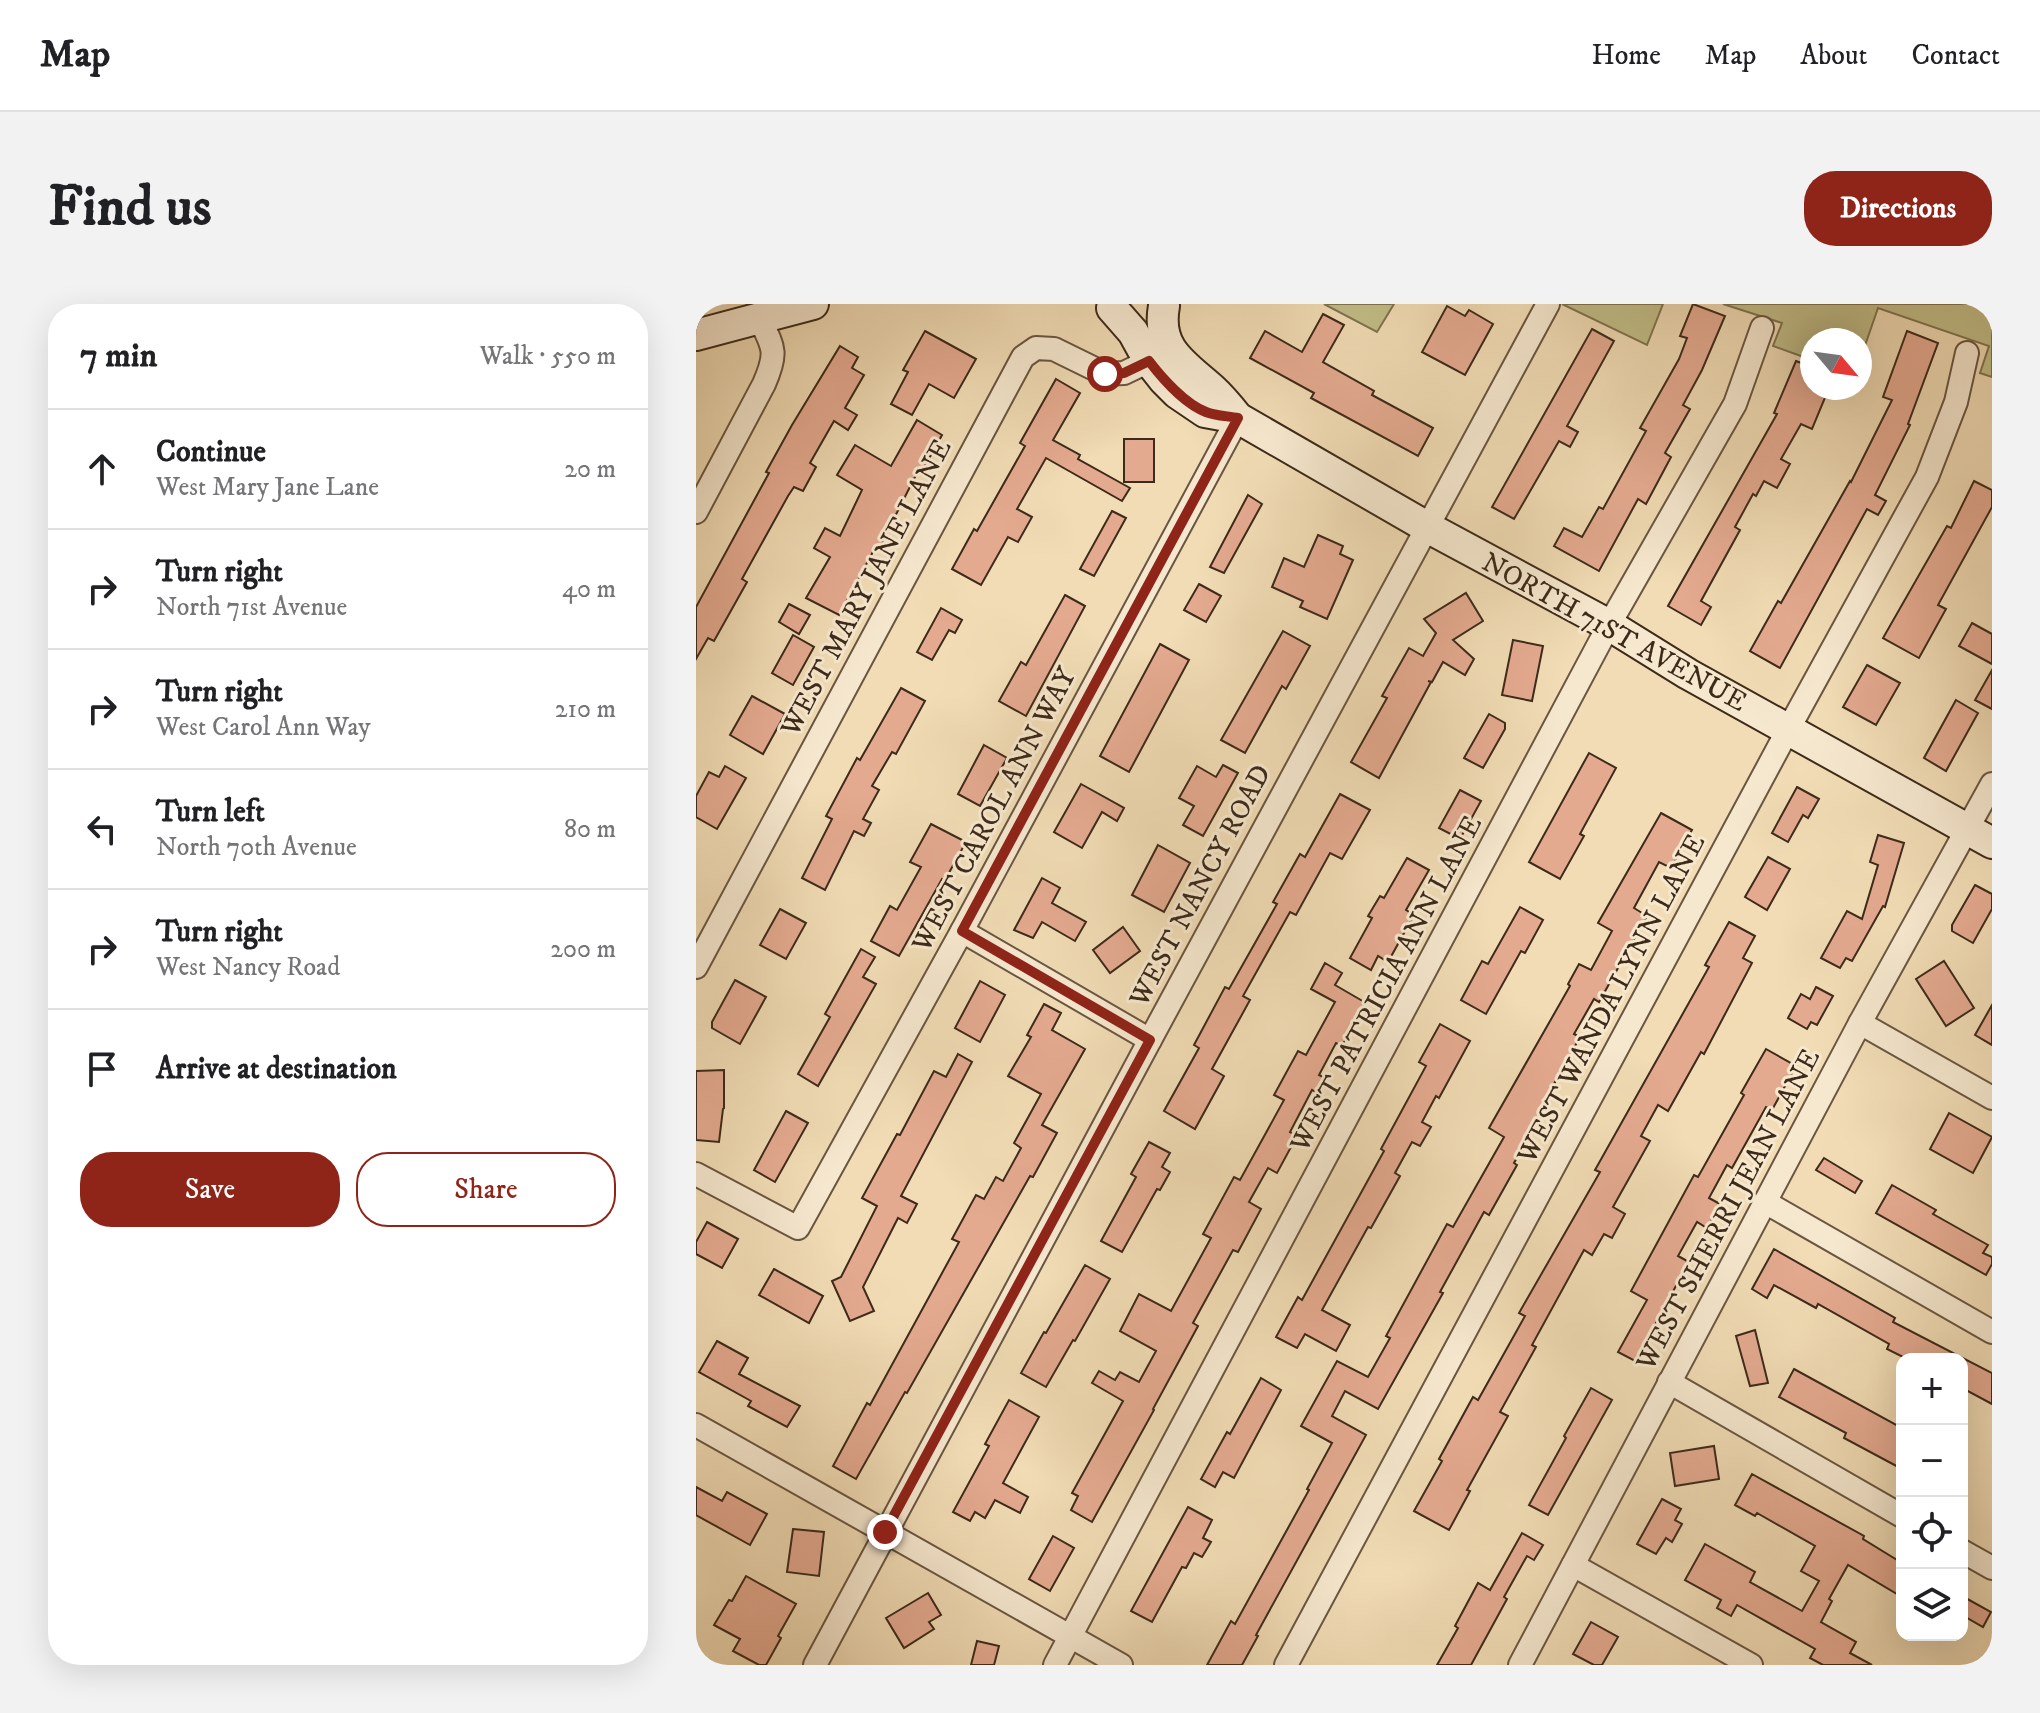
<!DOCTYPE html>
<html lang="en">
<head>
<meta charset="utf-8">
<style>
	body { margin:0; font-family:"IM FELL DW Pica",serif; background:#f2f2f2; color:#202124 }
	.controls { position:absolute; right:24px; bottom:24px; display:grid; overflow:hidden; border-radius:16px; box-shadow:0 8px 32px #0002 }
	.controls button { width:72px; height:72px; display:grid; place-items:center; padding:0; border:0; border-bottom:2px solid #e0e0e0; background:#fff; color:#202124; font:40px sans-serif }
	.compass { position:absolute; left:1104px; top:24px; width:72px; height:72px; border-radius:50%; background:#fff; box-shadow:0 8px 32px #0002; rotate:119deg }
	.stop { position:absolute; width:24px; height:24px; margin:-18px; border:6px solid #8f2418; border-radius:50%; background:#fff }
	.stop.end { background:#8f2418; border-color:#fff; box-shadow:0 2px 8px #0008 }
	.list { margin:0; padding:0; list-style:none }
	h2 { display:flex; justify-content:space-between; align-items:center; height:104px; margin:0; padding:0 32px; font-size:34px }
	h2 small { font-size:26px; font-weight:400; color:#757577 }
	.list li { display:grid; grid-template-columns:52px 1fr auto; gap:24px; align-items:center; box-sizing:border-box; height:120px; padding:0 32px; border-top:2px solid #e0e0e0 }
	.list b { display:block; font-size:30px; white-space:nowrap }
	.list p { margin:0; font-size:26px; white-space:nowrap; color:#757577 }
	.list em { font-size:26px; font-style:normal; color:#757577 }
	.actions { display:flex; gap:16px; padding:24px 32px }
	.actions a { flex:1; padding:18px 0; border:2px solid #8f2418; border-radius:32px; text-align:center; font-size:28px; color:#8f2418 }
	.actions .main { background:#8f2418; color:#fff }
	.icon { flex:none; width:44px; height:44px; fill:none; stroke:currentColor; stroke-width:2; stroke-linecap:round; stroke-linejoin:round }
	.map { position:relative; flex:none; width:1296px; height:1361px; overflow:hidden; border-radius:32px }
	header { display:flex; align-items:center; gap:48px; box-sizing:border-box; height:112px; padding:0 40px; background:#fff; border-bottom:2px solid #e0e0e0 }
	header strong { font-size:38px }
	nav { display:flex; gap:44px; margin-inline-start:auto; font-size:28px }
	.intro { display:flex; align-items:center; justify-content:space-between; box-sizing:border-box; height:192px; padding:0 48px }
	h1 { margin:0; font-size:56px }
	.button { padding:20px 36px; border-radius:32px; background:#8f2418; color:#fff; font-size:28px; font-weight:700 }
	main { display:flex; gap:48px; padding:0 48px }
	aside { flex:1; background:#fff; border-radius:32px; box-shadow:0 8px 32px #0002 }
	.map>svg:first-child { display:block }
</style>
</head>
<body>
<header>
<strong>Map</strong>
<nav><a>Home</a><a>Map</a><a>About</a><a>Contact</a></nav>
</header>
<div class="intro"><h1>Find us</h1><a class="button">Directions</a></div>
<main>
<aside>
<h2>7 min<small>Walk · 550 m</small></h2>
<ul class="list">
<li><svg class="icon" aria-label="ahead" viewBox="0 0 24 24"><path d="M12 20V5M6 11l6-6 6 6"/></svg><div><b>Continue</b><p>West Mary Jane Lane</p></div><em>20 m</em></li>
<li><svg class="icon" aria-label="right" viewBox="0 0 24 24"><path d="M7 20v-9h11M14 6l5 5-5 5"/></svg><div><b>Turn right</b><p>North 71st Avenue</p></div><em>40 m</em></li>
<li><svg class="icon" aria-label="right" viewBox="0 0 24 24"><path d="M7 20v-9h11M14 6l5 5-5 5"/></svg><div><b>Turn right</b><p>West Carol Ann Way</p></div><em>210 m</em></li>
<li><svg class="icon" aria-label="left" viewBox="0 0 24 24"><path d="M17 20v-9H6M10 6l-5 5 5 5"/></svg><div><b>Turn left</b><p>North 70th Avenue</p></div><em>80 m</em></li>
<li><svg class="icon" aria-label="right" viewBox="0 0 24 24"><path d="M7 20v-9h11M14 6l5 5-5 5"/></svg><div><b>Turn right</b><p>West Nancy Road</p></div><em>200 m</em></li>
<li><svg class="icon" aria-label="arrive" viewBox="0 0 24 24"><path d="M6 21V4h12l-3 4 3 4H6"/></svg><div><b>Arrive at destination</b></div></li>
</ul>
<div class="actions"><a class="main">Save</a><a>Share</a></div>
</aside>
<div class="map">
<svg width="1296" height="1361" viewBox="0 0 1296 1361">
	<rect width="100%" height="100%" fill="#f1dcb5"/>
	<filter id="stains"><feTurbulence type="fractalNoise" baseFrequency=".0025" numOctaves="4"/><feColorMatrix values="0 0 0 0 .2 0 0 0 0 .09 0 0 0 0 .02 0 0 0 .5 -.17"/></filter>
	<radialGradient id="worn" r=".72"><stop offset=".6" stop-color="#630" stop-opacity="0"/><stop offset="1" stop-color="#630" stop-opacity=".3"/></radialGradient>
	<g fill="#c2be88" stroke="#807450" stroke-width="2">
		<polygon points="628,0 698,0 681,28"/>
		<polygon points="866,0 967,0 951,41"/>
		<polygon points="1027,0 1296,0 1296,73 1284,69 1293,42 1182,4 1164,56 1164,36 1116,36 1116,56 1077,42 1086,19"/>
	</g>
	<g fill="#e4aa90" stroke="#3d2a19" stroke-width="2">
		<polygon points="997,0 1029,12 1006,66 987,101 994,105 969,149 975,153 950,200 942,195 903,267 858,242 868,224 886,233 903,203 907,205 950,127 944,124 983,55 991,34 984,32"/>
		<polygon points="751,2 769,12 773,6 797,20 769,71 726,48"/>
		<polygon points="627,10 648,21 627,58 678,87 676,91 737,124 722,152 615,94 618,89 554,54 569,27 606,48"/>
		<polygon points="896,25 918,37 871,122 882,128 874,143 863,137 818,215 796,203"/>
		<polygon points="229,27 280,55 258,94 233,80 216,111 195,100 212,68 207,66"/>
		<polygon points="1211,27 1242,39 1212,120 1214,121 1179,191 1190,197 1182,211 1171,205 1084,364 1054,347 1082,297 1085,299 1154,177 1155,178 1196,96 1187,93"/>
		<polygon points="144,42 162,53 156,64 168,71 149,104 161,111 152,126 138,117 114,159 120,163 107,187 98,183 92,192 46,275 51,278 18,337 12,334 0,355 0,303 73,169 70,168 96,121"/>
		<polygon points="1100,57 1116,63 1116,84 1133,84 1116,125 1105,120 1085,155 1094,160 1081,184 1068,177 1060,192 1057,190 1039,223 1044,226 1005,297 1015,303 1005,321 972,302 1081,110 1078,109"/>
		<polygon points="360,75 384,89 357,136 384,151 382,155 434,184 426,197 350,154 321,205 336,213 322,238 312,233 285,281 256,265 278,225 281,227 329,142 324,139"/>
		<polygon points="221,116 246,131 225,169 222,167 182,246 179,244 143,311 110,294 134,253 118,244 129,224 144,232 166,186 141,171 159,141 195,162"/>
		<rect x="428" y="135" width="30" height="43"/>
		<polygon points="1278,177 1296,186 1296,203 1242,301 1250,305 1223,354 1187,334 1251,222 1255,224"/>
		<polygon points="552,191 566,200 528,269 514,263"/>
		<polygon points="416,207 430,214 398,272 384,265"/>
		<polygon points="622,231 647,242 644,250 657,256 631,315 604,303 607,297 576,283 588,254 608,263"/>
		<polygon points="503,280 525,292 510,318 488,306"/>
		<polygon points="770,289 787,317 757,336 778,355 769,371 747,358 736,378 732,377 735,378 683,474 655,458 691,394 686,392 713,344 727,352 740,329 728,315"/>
		<polygon points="369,291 389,302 330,412 303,397 325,358 330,361"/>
		<polygon points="93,300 114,311 103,330 83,318"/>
		<polygon points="245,304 266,316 259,329 253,326 236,356 221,348"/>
		<polygon points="1276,319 1296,330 1296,360 1263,342"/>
		<polygon points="587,327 614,342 590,385 586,382 549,449 525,436"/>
		<polygon points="97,331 118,343 97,381 76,369"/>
		<polygon points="817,336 847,342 836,397 806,391"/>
		<polygon points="464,340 493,356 433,468 404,452"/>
		<polygon points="1171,361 1204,379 1180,421 1147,403"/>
		<polygon points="1296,366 1296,405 1279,396"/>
		<polygon points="205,384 229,397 200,450 196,448 176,482 183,486 167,515 175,519 168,532 158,527 129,586 106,574 136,515 130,512 161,454 164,456"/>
		<polygon points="56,392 89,410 67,450 34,431"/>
		<polygon points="1260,396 1282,409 1250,467 1228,454"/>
		<polygon points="793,410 809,419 809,425 787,464 768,454"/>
		<polygon points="288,441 311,454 284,502 262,490"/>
		<polygon points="893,449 920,464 884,530 888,532 864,575 833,558"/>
		<polygon points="527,461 542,469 507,532 487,521 498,502 483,494 501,462 520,473"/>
		<polygon points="29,462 50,474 21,525 0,513 0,492 13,468 23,473"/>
		<polygon points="385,480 428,504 421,517 406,508 386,544 358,528"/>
		<polygon points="1101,483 1123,495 1112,514 1107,511 1092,538 1076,529"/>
		<polygon points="764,486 785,497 764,535 743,524"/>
		<polygon points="644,490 674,506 646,555 634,549 600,611 594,608 547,692 554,696 516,765 528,772 499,825 468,807 503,744 498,741 529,683 533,685 581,600 577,598 604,550 609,553"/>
		<polygon points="965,509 996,526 975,564 963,558 938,604 951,612 903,698 898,695 878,730 884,733 858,780 861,782 818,859 821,861 793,911 788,908 744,988 747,989 682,1105 649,1087 636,1112 670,1131 560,1331 562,1332 546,1361 511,1361 535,1317 539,1320 613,1186 611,1185 636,1139 605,1122 641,1057 672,1073 694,1034 690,1032 751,920 757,923 808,833 793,824 874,682 872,680 883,660 895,666 916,627 902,619"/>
		<polygon points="235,520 270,538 249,576 246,575 203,652 175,637 194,602 201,606 225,563 214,558"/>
		<polygon points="1182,531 1208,539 1189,603 1187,602 1156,657 1150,654 1144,664 1125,654 1151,607 1166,615 1182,561 1174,558"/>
		<polygon points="462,541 494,559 468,608 436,591"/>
		<polygon points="1072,553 1094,565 1071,606 1049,593"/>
		<polygon points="711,554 733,566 710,606 718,611 692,658 682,652 675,666 654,654 676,614 672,612 684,592 688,594"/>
		<polygon points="346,574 364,584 356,599 390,618 379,637 346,618 337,634 318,626"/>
		<polygon points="1279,581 1296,590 1296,605 1277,639 1256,627 1256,621"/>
		<polygon points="824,603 847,616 829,649 825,647 790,710 765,696 786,657 792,660"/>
		<polygon points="84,605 110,619 90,655 64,641"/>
		<polygon points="1033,618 1059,632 1047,654 1056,659 1008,750 1005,748 972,807 962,801 945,832 954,837 917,903 929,910 916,934 908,930 896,951 888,946 836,1041 840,1043 804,1108 812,1112 771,1186 774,1187 753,1226 718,1207 746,1157 743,1155 777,1093 782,1096 829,1012 823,1009 904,868 899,866 1013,663 1009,661"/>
		<polygon points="427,623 444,647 414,669 397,646"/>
		<polygon points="165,645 179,653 167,673 180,680 122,782 102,770 134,713 129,710"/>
		<polygon points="1248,657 1278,704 1250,722 1220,675"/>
		<polygon points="629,659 646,669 639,681 670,699 646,742 640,739 623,771 631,775 623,790 616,786 594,828 601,832 581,869 572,864 553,898 565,905 542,948 537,946 497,1019 502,1022 457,1105 458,1106 396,1218 375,1206 382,1192 376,1189 427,1097 396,1079 403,1067 419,1076 424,1068 443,1078 460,1047 424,1027 443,990 475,1007 515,934 507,930 538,873 544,876 588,796 578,791 602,747 610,751 639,698 615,685"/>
		<polygon points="39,676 70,693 44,740 16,724 16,718"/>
		<polygon points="284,677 309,691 284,738 259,724"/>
		<polygon points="1120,683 1137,692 1121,721 1115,718 1111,725 1092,714 1105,690 1114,695"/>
		<polygon points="348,700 365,709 356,726 389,745 346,821 361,829 337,873 334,872 211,1089 209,1088 160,1175 137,1162 171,1099 174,1101 263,938 256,935 280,891 288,895 300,873 307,877 325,844 318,839 345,790 312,772 335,733 331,731"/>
		<polygon points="1296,701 1296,741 1279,731"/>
		<polygon points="744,720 774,737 743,794 740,792 726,818 735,823 724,842 716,838 699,869 704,872 675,924 672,923 626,1006 654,1021 640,1047 609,1030 601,1044 580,1033 602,993 606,996 688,847 685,845 730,762 723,758"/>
		<polygon points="1070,745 1100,762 1076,806 1070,803 1036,864 1031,861 1013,894 1024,900 1011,924 1001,918 982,952 993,958 956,1026 958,1027 941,1058 922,1048 951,996 935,987 998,871 1002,873 1048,791 1045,789"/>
		<polygon points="262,750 276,758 205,892 221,900 211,919 202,914 167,983 178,1007 154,1017 136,977 145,973 181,902 166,894 201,830 204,831 238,767 250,773"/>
		<polygon points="28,766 28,804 27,805 23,838 0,836 0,767"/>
		<polygon points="90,807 112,819 79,878 58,866"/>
		<polygon points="1253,809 1296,833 1277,869 1234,845"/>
		<polygon points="453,838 474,849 466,863 474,868 464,886 461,885 426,948 405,937 440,873 435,870"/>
		<polygon points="1128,854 1166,877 1159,889 1120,866"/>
		<polygon points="1196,881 1240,906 1237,910 1292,941 1287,949 1296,953 1296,960 1290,971 1180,909"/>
		<polygon points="11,918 42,935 26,964 0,950 0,938"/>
		<polygon points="1078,945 1199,1014 1197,1018 1296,1069 1296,1100 1266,1084 1266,1055 1211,1055 1191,1045 1193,1040 1122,1000 1120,1004 1078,981 1071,994 1056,985"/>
		<polygon points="389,961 414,975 379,1037 377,1036 350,1083 325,1069 348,1028 350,1029"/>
		<polygon points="78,965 127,992 113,1019 63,991"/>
		<polygon points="1059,1026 1072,1079 1054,1082 1040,1032"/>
		<polygon points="21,1037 52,1054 43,1070 104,1102 91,1123 52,1102 55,1097 3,1068"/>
		<polygon points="1098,1065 1206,1124 1206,1165 1148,1134 1150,1129 1083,1093"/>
		<polygon points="565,1074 585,1086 538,1174 527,1168 519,1183 505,1175 531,1128 534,1130"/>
		<polygon points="895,1084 916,1096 852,1211 833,1201 870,1134 868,1132"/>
		<polygon points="313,1096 343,1113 307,1179 332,1193 324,1209 299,1196 289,1214 279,1208 274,1217 257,1208 293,1142 289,1140"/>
		<polygon points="1018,1142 1023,1175 979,1182 974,1149"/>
		<polygon points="1056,1170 1168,1232 1167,1235 1206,1259 1206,1293 1152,1261 1133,1295 1136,1297 1125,1318 1160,1338 1154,1349 1176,1361 1127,1361 1114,1354 1119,1345 1041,1301 1035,1312 1021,1304 1025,1296 989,1276 1009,1240 1059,1268 1054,1278 1106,1307 1123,1277 1105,1267 1119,1242 1061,1209 1059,1212 1039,1201"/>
		<polygon points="0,1183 26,1197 31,1188 71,1210 54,1241 0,1211"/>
		<polygon points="966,1195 985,1205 979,1216 986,1220 976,1238 970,1234 960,1250 941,1240"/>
		<polygon points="492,1203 516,1216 507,1234 515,1238 506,1253 498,1249 490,1264 486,1263 456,1318 435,1307"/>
		<polygon points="97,1225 128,1228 123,1272 91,1268"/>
		<polygon points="826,1229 847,1241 838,1256 831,1252 808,1293 811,1295 775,1361 741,1361 762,1324 759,1322 782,1279 794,1286"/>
		<polygon points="357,1232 378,1244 354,1287 333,1275"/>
		<polygon points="50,1272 100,1300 82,1332 85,1334 70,1361 63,1361 37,1347 44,1335 18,1321 33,1296 36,1297"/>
		<polygon points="232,1289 245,1311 233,1318 238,1325 208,1344 190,1314"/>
		<polygon points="1266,1292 1295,1308 1287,1323 1266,1311"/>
		<polygon points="895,1318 922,1333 906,1361 898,1361 877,1350"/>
		<polygon points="281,1337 303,1342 298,1361 275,1361"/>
	</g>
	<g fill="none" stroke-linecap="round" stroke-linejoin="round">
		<defs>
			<g id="street">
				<path d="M0,208l68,-128c14,-32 10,-36 -5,-66"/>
				<polyline points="266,627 454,736"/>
				<polyline points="0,663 327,53 340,44 358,45 409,70 428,69 453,57"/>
				<polyline points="1164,719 1296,794"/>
				<polyline points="0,870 102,924 266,627 542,114"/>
				<polyline points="1069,898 1296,1028"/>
				<polyline points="973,1078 1206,1212"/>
				<polyline points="0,1121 425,1361"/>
				<polyline points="1266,1247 1296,1264"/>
				<polyline points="877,1261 1055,1361"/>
				<polyline points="119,1361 454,736 852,0"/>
				<polyline points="359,1361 913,321 1039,100 1066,24"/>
				<polyline points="590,1361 1093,424 1231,173 1260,98 1271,49"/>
				<polyline points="824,1361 1164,719 1296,480"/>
			</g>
			<g id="secondary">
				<path d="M468,2c-8,43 20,58 48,83 10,9 18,19 26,29l189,109 182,98 79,49 304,169"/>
				<polyline points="416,4 437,28 453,57 468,76 481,89 509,108 542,114"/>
				<polyline points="0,31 117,0"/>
			</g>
		</defs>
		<use href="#street" stroke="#6a5640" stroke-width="26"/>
		<use href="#secondary" stroke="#3d2a19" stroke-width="34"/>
		<use href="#street" stroke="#f6e8cf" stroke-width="22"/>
		<use href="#secondary" stroke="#f6e8cf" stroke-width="30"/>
	</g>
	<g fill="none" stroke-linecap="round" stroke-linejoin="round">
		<path stroke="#8f2418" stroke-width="10" d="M189,1228l265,-492 -188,-109 276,-513c-10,-2 -22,-2 -32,-6 -21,-8 -44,-34 -57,-51l-25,12 -19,1"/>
	</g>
	<g text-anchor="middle" stroke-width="6" stroke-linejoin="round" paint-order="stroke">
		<g font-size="28" fill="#3d2a19" stroke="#f6e8cf">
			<text transform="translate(169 283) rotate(-62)" y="10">WEST MARY JANE LANE</text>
			<text transform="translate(919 327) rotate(29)" y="10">NORTH 71ST AVENUE</text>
			<text transform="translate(297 505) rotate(-62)" y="10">WEST CAROL ANN WAY</text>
			<text transform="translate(503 581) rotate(-62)" y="10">WEST NANCY ROAD</text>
			<text transform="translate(689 679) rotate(-62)" y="10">WEST PATRICIA ANN LANE</text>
			<text transform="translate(914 694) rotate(-62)" y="10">WEST WANDA LYNN LANE</text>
			<text transform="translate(1031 905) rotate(-62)" y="10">WEST SHERRI JEAN LANE</text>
		</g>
	</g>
	<rect width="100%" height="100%" filter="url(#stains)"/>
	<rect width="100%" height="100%" fill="url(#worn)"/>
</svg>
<div class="controls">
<button>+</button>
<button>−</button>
<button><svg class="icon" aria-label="locate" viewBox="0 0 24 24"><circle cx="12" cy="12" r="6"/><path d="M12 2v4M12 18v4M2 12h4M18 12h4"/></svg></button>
<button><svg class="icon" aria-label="layers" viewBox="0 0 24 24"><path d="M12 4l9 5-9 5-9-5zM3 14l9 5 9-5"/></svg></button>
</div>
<svg class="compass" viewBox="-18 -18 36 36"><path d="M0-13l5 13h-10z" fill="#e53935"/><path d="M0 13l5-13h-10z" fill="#757577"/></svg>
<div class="stop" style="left:409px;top:70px"></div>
<div class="stop end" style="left:189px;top:1228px"></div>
</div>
</main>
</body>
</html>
